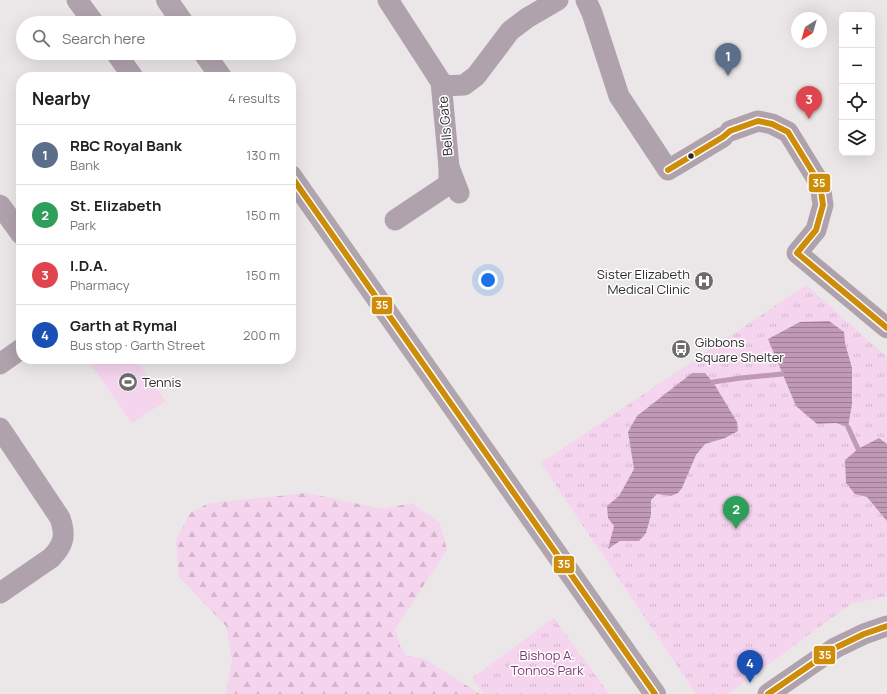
<!DOCTYPE html>
<html lang="en">
<head>
<meta charset="utf-8">
<style>
	body { margin:0; font-family:Manrope,sans-serif; background:#f6f6f6; color:#202124 }
	.controls { position:absolute; right:12px; top:12px; display:grid; overflow:hidden; border-radius:8px; box-shadow:0 4px 16px #0002 }
	.controls button { width:36px; height:36px; display:grid; place-items:center; padding:0; border:0; border-bottom:1px solid #e0e0e0; background:#fff; color:#202124; font:20px sans-serif }
	.compass { position:absolute; left:791px; top:12px; width:36px; height:36px; border-radius:50%; background:#fff; box-shadow:0 4px 16px #0002; rotate:217deg }
	.you { position:absolute; left:488px; top:280px; width:14px; height:14px; margin:-10px; border:3px solid #fff; border-radius:50%; background:#1a73e8; box-shadow:0 0 0 6px #1a73e833 }
	.badge { display:grid; place-items:center; width:26px; height:26px; border-radius:50%; background:#6f6c6e; color:#fff; font-size:13px; font-weight:700 }
	.pin { position:absolute; translate:-50% -33px; filter:drop-shadow(0 1px 2px #0008) }
	.pin::after { content:''; position:absolute; top:21px; width:14px; height:12px; background:inherit; clip-path:polygon(0 0,100% 0,50% 100%) }
	.list { margin:0; padding:0; list-style:none }
	h2 { display:flex; justify-content:space-between; align-items:center; height:52px; margin:0; padding:0 16px; font-size:17px }
	h2 small { font-size:13px; font-weight:400; color:#757577 }
	.list li { display:grid; grid-template-columns:26px 1fr auto; gap:12px; align-items:center; box-sizing:border-box; height:60px; padding:0 16px; border-top:1px solid #e0e0e0 }
	.list b { display:block; font-size:15px; white-space:nowrap }
	.list p { margin:0; font-size:13px; white-space:nowrap; color:#757577 }
	.list em { font-size:13px; font-style:normal; color:#757577 }
	.icon { flex:none; width:22px; height:22px; fill:none; stroke:currentColor; stroke-width:2; stroke-linecap:round; stroke-linejoin:round }
	.map { position:relative; flex:none; width:887px; height:694px; overflow:hidden }
	.search { position:absolute; background:#fff; box-shadow:0 4px 16px #0002; left:16px; top:16px; width:280px; height:44px; display:flex; align-items:center; gap:10px; box-sizing:border-box; padding:0 14px; border-radius:22px; color:#757577; font-size:15px }
	.panel { position:absolute; background:#fff; box-shadow:0 4px 16px #0002; left:16px; top:72px; width:280px; height:292px; border-radius:16px }
	.map>svg:first-child { display:block }
</style>
</head>
<body>
<div class="map">
<svg width="887" height="694" viewBox="0 0 887 694">
	<defs>
		<pattern id="forest-firs" width="22" height="20" patternUnits="userSpaceOnUse"><rect width="22" height="20" fill="#f5d4ee"/><path d="M5 1l3.5 6h-7zM16 11l3.5 6h-7z" fill="#d2b6cc"/></pattern>
		<pattern id="park-tufts" width="24" height="20" patternUnits="userSpaceOnUse"><rect width="24" height="20" fill="#f5d4ee"/><path d="M3 7l-1-3M5 7V3M7 7l1-3M15 17l-1-3M17 17v-4M19 17l1-3" fill="none" stroke="#d2b6cc"/></pattern>
		<pattern id="water-rules" width="6" height="5" patternUnits="userSpaceOnUse"><rect width="6" height="5" fill="#c099b7"/><path d="M0 2.5h6" fill="none" stroke="#9c7d95"/></pattern>
	</defs>
	<rect width="100%" height="100%" fill="#ebe7e9"/>
	<polygon fill="url(#forest-firs)" points="307,493 383,509 412,503 440,523 447,550 395,629 400,646 407,656 425,659 480,694 226,694 232,660 226,626 179,577 176,540 190,513 209,503"/>
	<g fill="url(#park-tufts)">
		<polygon points="806,285 887,357 887,596 851,604 728,694 696,694 541,463"/>
		<polygon points="554,618 609,694 484,694 472,678"/>
	</g>
	<polygon fill="#f5d4ee" points="95,359 135,359 166,401 132,423 90,363"/>
	<g fill="url(#water-rules)">
		<polygon points="829,321 844,332 845,343 852,368 852,404 848,427 836,423 817,424 796,406 768,339 800,322"/>
		<polygon points="692,373 705,373 713,382 737,422 738,431 725,438 705,444 696,455 682,488 678,493 671,496 657,494 651,500 651,515 646,533 639,541 620,541 608,549 614,526 608,518 607,506 619,496 634,469 628,432 637,416"/>
		<polygon points="879,438 887,444 887,521 867,497 855,494 846,483 845,460 858,449"/>
	</g>
	<g fill="none" stroke-linecap="round" stroke-linejoin="round">
		<g stroke="#c099b7" stroke-width="5">
			<polyline points="713,382 741,378 782,374"/>
			<polyline points="848,427 858,449"/>
		</g>
		<g stroke="#b0a2ad" stroke-width="21">
			<polyline points="77,0 94,23"/>
			<polyline points="388,0 441,82 449,167 459,193"/>
			<polyline points="586,0 592,13 619,96 668,170 723,137"/>
			<polyline points="116,53 133,77"/>
			<polyline points="442,86 464,85 476,76 510,31 527,18 558,0"/>
			<polyline points="730,131 758,121 772,124 788,132 820,184 823,205 816,230 797,253 887,328"/>
			<polyline points="0,205 21,234"/>
			<polyline points="395,220 446,186 449,181 449,167"/>
			<polyline points="0,364 21,349"/>
			<path d="M0,428l60,90c6,17 4,27 -9,40l-51,35"/>
			<polyline points="768,694 835,648 864,634 887,626"/>
		</g>
		<g stroke="#b0a4ae" stroke-width="22">
			<polyline points="167,0 183,23"/>
			<polyline points="204,53 221,77"/>
			<polyline points="291,176 655,694"/>
		</g>
		<defs>
			<g id="bus-1">
				<polyline points="668,170 723,137 730,131 758,121 772,124 788,132 820,184 823,205 816,230 797,253 887,328"/>
				<polyline points="291,176 655,694"/>
				<polyline points="768,694 835,648 864,634 887,626"/>
			</g>
		</defs>
		<use href="#bus-1" stroke="#fff" stroke-width="9"/>
		<use href="#bus-1" stroke="#ce8d09" stroke-width="6"/>
	</g>
	<defs>
		<symbol id="hospital-disc" viewBox="-11 -11 22 22"><circle r="9.5" fill="#6f6c6e" stroke="#fff"/><path d="M-5-5h3v3.5h4V-5h3V5h-3V1.5h-4V5h-3Z" fill="#fff"/></symbol>
		<symbol id="bus-disc" viewBox="-11 -11 22 22"><circle r="9.5" fill="#6f6c6e" stroke="#fff"/><path d="M-5-6H5V4H4V6H2V4H-2V6H-4V4H-5ZM-3.5-4V0h7V-4ZM-3.5 1.2v1.5H-2V1.2ZM2 1.2v1.5H3.5V1.2Z" fill="#fff"/></symbol>
		<symbol id="stadium-disc" viewBox="-11 -11 22 22"><circle r="9.5" fill="#6f6c6e" stroke="#fff"/><path d="M0-5a6.5 5 0 1 0 0 10a6.5 5 0 1 0 0-10ZM-3.5-1.8h7v3.6h-7Z" fill="#fff"/></symbol>
	</defs>
	<g fill-rule="evenodd">
		<use href="#hospital-disc" x="693" y="270" width="22" height="22"/>
		<use href="#bus-disc" x="670" y="338" width="22" height="22"/>
		<use href="#stadium-disc" x="117" y="371" width="22" height="22"/>
	</g>
	<circle fill="#2c2a2c" stroke="#fff" stroke-width="1.5" cx="691" cy="156" r="3.5"/>
	<g text-anchor="middle" stroke-width="3" stroke-linejoin="round" paint-order="stroke">
		<g font-size="13" fill="#2c2a2c" stroke="#fff">
			<text transform="translate(445 126) rotate(-95)" y="5">Bells Gate</text>
		</g>
		<g font-size="13" fill="#2c2a2c" stroke="#fff" text-anchor="start">
			<text x="690" y="279" text-anchor="end">Sister Elizabeth<tspan x="690" dy="15">Medical Clinic</tspan></text>
			<text x="695" y="347">Gibbons<tspan x="695" dy="15">Square Shelter</tspan></text>
			<text x="142" y="387">Tennis</text>
		</g>
		<g font-size="13" fill="#7d3b73" stroke="#fff">
			<text x="547" y="660">Bishop A.<tspan x="547" dy="15">Tonnos Park</tspan></text>
		</g>
	</g>
	<g stroke="#fff" stroke-width="1.5">
		<rect x="808" y="173" width="23" height="20" rx="4" fill="#ce8d09"/>
		<rect x="371" y="296" width="22" height="19" rx="4" fill="#ce8d09"/>
		<rect x="553" y="555" width="22" height="19" rx="4" fill="#ce8d09"/>
		<rect x="813" y="645" width="23" height="20" rx="4" fill="#ce8d09"/>
	</g>
	<g font-size="11" text-anchor="middle" font-weight="bold" fill="#fff">
		<text x="819" y="187">35</text>
		<text x="382" y="309">35</text>
		<text x="564" y="568">35</text>
		<text x="825" y="659">35</text>
	</g>
</svg>
<div class="controls">
<button>+</button>
<button>−</button>
<button><svg class="icon" aria-label="locate" viewBox="0 0 24 24"><circle cx="12" cy="12" r="6"/><path d="M12 2v4M12 18v4M2 12h4M18 12h4"/></svg></button>
<button><svg class="icon" aria-label="layers" viewBox="0 0 24 24"><path d="M12 4l9 5-9 5-9-5zM3 14l9 5 9-5"/></svg></button>
</div>
<svg class="compass" viewBox="-18 -18 36 36"><path d="M0-13l5 13h-10z" fill="#e53935"/><path d="M0 13l5-13h-10z" fill="#757577"/></svg>
<div class="you"></div>
<div class="pin badge" style="left:728px;top:76px;background:#5c6f8a">1</div>
<div class="pin badge" style="left:736px;top:529px;background:#2e9e5b">2</div>
<div class="pin badge" style="left:809px;top:119px;background:#e0444e">3</div>
<div class="pin badge" style="left:750px;top:683px;background:#1a4fb4">4</div>
<div class="search"><svg class="icon" aria-label="search" viewBox="0 0 24 24"><circle cx="10" cy="10" r="6"/><path d="M15 15l6 6"/></svg>Search here</div>
<section class="panel">
<h2>Nearby<small>4 results</small></h2>
<ul class="list">
<li><span class="badge" style="background:#5c6f8a">1</span><div><b>RBC Royal Bank</b><p>Bank</p></div><em>130 m</em></li>
<li><span class="badge" style="background:#2e9e5b">2</span><div><b>St. Elizabeth</b><p>Park</p></div><em>150 m</em></li>
<li><span class="badge" style="background:#e0444e">3</span><div><b>I.D.A.</b><p>Pharmacy</p></div><em>150 m</em></li>
<li><span class="badge" style="background:#1a4fb4">4</span><div><b>Garth at Rymal</b><p>Bus stop · Garth Street</p></div><em>200 m</em></li>
</ul>
</section>
</div>
</body>
</html>
